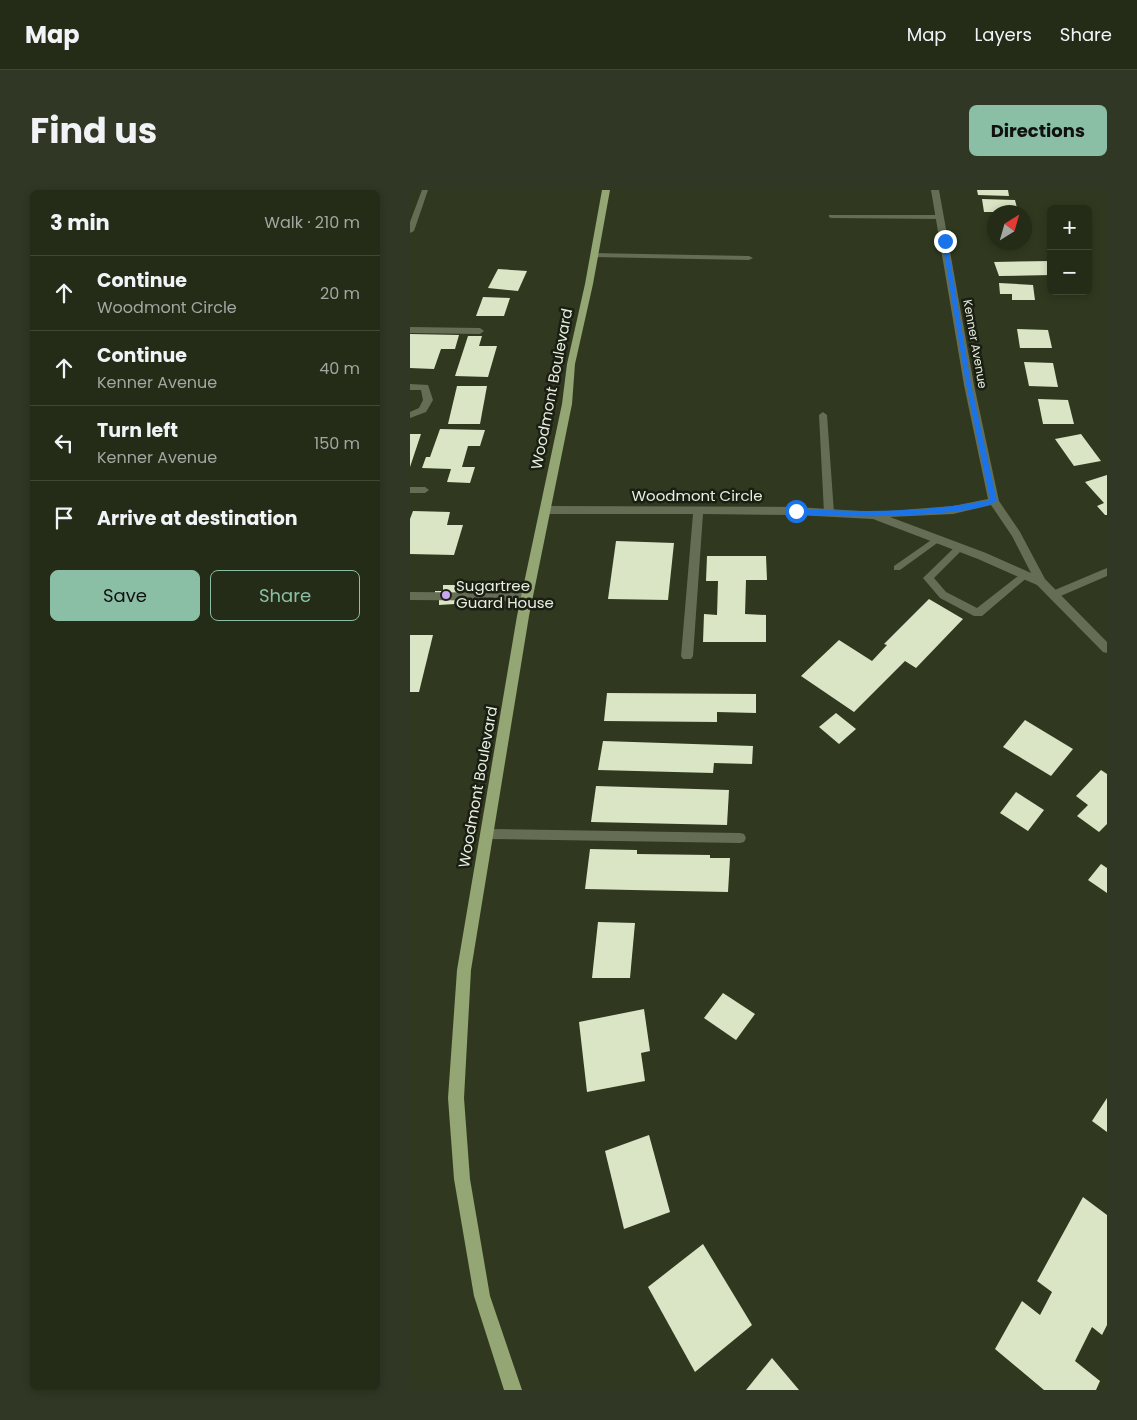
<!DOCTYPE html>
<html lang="en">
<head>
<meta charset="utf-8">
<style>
	body { margin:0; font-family:Poppins,sans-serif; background:#303724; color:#f1f3f6 }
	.controls { position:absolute; right:15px; top:15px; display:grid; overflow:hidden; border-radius:8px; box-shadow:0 2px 8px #0003 }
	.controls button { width:45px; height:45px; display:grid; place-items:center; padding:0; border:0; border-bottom:1px solid #414736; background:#242b17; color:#f1f3f6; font:25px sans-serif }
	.compass { position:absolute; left:577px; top:15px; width:45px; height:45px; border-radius:50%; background:#242b17; box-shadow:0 2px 8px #0003; rotate:37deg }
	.stop { position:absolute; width:15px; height:15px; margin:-11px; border:4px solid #1a73e8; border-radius:50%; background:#fff }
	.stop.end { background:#1a73e8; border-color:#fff; box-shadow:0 1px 5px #0008 }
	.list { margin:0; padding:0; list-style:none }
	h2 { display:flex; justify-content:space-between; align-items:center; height:65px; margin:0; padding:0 20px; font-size:21px }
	h2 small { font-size:16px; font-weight:400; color:#a3a7a1 }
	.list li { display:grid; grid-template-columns:32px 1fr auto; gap:15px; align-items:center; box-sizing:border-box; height:75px; padding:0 20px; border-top:1px solid #414736 }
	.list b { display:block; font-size:19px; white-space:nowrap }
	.list p { margin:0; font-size:16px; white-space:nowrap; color:#a3a7a1 }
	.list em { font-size:16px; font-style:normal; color:#a3a7a1 }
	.actions { display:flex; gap:10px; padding:15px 20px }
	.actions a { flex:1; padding:11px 0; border:1px solid #8abfa5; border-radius:8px; text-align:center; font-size:18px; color:#8abfa5 }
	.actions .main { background:#8abfa5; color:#111 }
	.icon { flex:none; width:28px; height:28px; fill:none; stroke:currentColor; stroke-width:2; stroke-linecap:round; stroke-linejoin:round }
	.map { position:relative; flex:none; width:697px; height:1200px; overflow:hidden; border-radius:8px }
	header { display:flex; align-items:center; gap:30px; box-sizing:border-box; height:70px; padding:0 25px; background:#242b17; border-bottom:1px solid #414736 }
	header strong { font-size:24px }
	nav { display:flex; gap:28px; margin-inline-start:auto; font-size:18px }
	.intro { display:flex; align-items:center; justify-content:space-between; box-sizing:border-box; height:120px; padding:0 30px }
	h1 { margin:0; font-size:35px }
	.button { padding:12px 22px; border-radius:8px; background:#8abfa5; color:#111; font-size:18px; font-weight:700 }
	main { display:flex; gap:30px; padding:0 30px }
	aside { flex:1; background:#242b17; border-radius:8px; box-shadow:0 2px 8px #0003 }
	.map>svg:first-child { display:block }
</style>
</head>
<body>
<header>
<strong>Map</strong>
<nav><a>Map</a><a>Layers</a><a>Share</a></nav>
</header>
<div class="intro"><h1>Find us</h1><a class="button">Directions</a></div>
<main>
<aside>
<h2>3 min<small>Walk · 210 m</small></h2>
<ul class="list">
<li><svg class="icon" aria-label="ahead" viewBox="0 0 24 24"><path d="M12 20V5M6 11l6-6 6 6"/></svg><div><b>Continue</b><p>Woodmont Circle</p></div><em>20 m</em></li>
<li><svg class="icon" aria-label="ahead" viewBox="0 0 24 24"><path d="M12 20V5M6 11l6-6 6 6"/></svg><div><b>Continue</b><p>Kenner Avenue</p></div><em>40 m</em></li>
<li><svg class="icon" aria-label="left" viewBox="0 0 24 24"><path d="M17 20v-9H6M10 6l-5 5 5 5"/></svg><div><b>Turn left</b><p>Kenner Avenue</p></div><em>150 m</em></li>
<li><svg class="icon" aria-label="arrive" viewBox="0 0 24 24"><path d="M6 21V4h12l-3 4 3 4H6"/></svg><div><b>Arrive at destination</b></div></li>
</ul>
<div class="actions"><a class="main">Save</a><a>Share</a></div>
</aside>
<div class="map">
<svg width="697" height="1200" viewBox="0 0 697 1200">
	<rect width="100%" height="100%" fill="#30391f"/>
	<g fill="#d9e5c5">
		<polygon points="567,0 598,0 599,6 568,5"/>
		<polygon points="572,9 605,10 608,22 574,22"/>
		<polygon points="641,71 641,85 589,86 584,72"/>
		<polygon points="88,79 117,81 108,101 78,98"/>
		<polygon points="589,93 623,95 625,110 602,110 602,104 590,104"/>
		<polygon points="73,107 100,108 94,126 66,126"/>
		<polygon points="607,139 638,140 642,158 610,158"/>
		<polygon points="0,144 49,145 45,159 31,159 24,179 0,178"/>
		<polygon points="58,146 72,146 69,156 87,156 78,187 45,186"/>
		<polygon points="614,172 643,173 648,197 619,196"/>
		<polygon points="47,196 77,196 70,234 38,234"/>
		<polygon points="628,209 658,210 664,234 633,234"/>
		<polygon points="30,239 75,240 70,256 58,256 52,277 65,277 60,293 37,292 41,279 12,278 16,267 20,267"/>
		<polygon points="0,244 11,244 0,277"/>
		<polygon points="671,244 691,271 664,276 645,249"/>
		<polygon points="697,285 697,325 695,325 687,316 694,313 675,292"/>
		<polygon points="3,321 40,322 37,335 53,335 44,365 0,364 0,329"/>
		<polygon points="206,351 264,353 258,410 198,409"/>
		<polygon points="297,366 356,366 357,390 336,390 335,424 356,425 356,452 293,452 294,424 307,425 308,391 296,391"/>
		<polygon points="33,395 49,395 45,414 29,415 29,408 25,408 25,401 33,401"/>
		<polygon points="519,409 553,429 506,478 495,471 444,522 391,486 429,450 462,471 477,455 474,454"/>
		<polygon points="0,445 23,445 9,502 0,502"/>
		<polygon points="197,503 346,504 346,523 307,522 307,532 194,531"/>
		<polygon points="426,523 446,539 429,554 409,537"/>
		<polygon points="615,530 663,559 641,586 593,557"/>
		<polygon points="193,551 343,556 342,574 304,573 303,583 188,580"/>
		<polygon points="691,580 697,584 697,634 689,642 667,626 678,615 666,606"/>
		<polygon points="186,596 319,600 317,635 181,632"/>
		<polygon points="606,602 634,620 618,641 590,623"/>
		<polygon points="180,659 227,660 227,664 300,665 300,668 320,668 318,702 175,699"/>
		<polygon points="691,674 697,678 697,703 678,690"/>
		<polygon points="188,732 225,733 220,788 182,788"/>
		<polygon points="313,803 345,824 326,850 294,828"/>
		<polygon points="234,819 240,861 231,863 235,891 177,902 169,832"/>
		<polygon points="697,908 697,942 682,931"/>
		<polygon points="239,945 260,1022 214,1039 195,961"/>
		<polygon points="673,1007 697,1025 697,1135 692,1145 682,1137 665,1171 690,1191 686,1200 634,1200 585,1159 612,1111 630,1125 642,1102 627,1091"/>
		<polygon points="293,1054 342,1135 285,1182 238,1097"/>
		<polygon points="362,1168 389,1200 336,1200"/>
	</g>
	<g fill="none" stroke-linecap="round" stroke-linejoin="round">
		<g fill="#656e55" fill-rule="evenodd">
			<polygon points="12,0 18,0 4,41 0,43 0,32"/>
			<polygon points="419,25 530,25 533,27 530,29 421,28 419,27"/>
			<polygon points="181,63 339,66 343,68 339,70 184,67 181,67"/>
			<polygon points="413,222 417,225 424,323 419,326 414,323 409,225"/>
			<polygon points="0,297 15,297 19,300 15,303 0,303"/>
			<polygon points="527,346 532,349 530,351 490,380 484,380 484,376"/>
			<polygon points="550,354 553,355 553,359 524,388 536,402 567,418 612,383 615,381 620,385 572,426 564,426 530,408 513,388 547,355"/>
			<polygon points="697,378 697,386 646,408 643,409 638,405 640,402"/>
			<polygon points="77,639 330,643 334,644 336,648 334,652 330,653 77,649 73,648 71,644 73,640"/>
		</g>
		<g fill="#656e55" fill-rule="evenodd">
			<path d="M521,0h8l35,195 25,116 21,31 25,47 62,63v11l-4,-1 -66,-67 -59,-26 -105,-40 -77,-4 -93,-1 -10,142 -2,3h-8l-2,-3 12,-142h-148l-5,-4 5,-4 251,1 80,5 77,-6 35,-7 -24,-114zM581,315l21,31 19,37 -45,-20 -96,-36 63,-3z"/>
			<polygon points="0,137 70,138 74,141 70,144 0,143"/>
			<polygon points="0,194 18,195 23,210 16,222 0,228 0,222 9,218 13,210 11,200 0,200"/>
			<polygon points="0,402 117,403 122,407 117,411 0,410"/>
		</g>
		<polygon fill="#93a673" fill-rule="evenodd" points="192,0 200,0 183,94 165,174 162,214 119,426 61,780 54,908 60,989 80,1106 112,1200 94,1200 64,1106 44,989 38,908 47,780 107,426 152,214 157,174 175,94"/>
	</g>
	<path fill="#1a73e8" d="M535,49l2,2 24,143 26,117c-23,17 -172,18 -204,12l-1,-2 4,-2c66,3 129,4 194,-9l-24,-116 -24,-143z"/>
	<circle fill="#c7a6ef" stroke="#1a1e13" stroke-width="2" cx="36" cy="405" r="5"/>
	<g text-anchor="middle" stroke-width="5" stroke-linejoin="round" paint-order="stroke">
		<g font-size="12" fill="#e8efdf" stroke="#1a1e13">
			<text transform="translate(565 154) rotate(80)" y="4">Kenner Avenue</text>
		</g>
		<g font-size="15" fill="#e8efdf" stroke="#1a1e13">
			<text transform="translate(142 199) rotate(-79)" y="5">Woodmont Boulevard</text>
			<text x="287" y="311">Woodmont Circle</text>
			<text transform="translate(68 597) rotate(-80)" y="5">Woodmont Boulevard</text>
		</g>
		<g font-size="15" fill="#e8efdf" stroke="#1a1e13" text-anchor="start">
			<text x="46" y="401">Sugartree<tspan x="46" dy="17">Guard House</tspan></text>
		</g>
	</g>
</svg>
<div class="controls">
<button>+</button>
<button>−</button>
</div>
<svg class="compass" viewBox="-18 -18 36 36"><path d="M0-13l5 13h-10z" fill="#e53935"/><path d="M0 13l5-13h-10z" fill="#a3a7a1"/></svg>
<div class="stop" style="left:386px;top:321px"></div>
<div class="stop end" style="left:535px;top:51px"></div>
</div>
</main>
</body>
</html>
